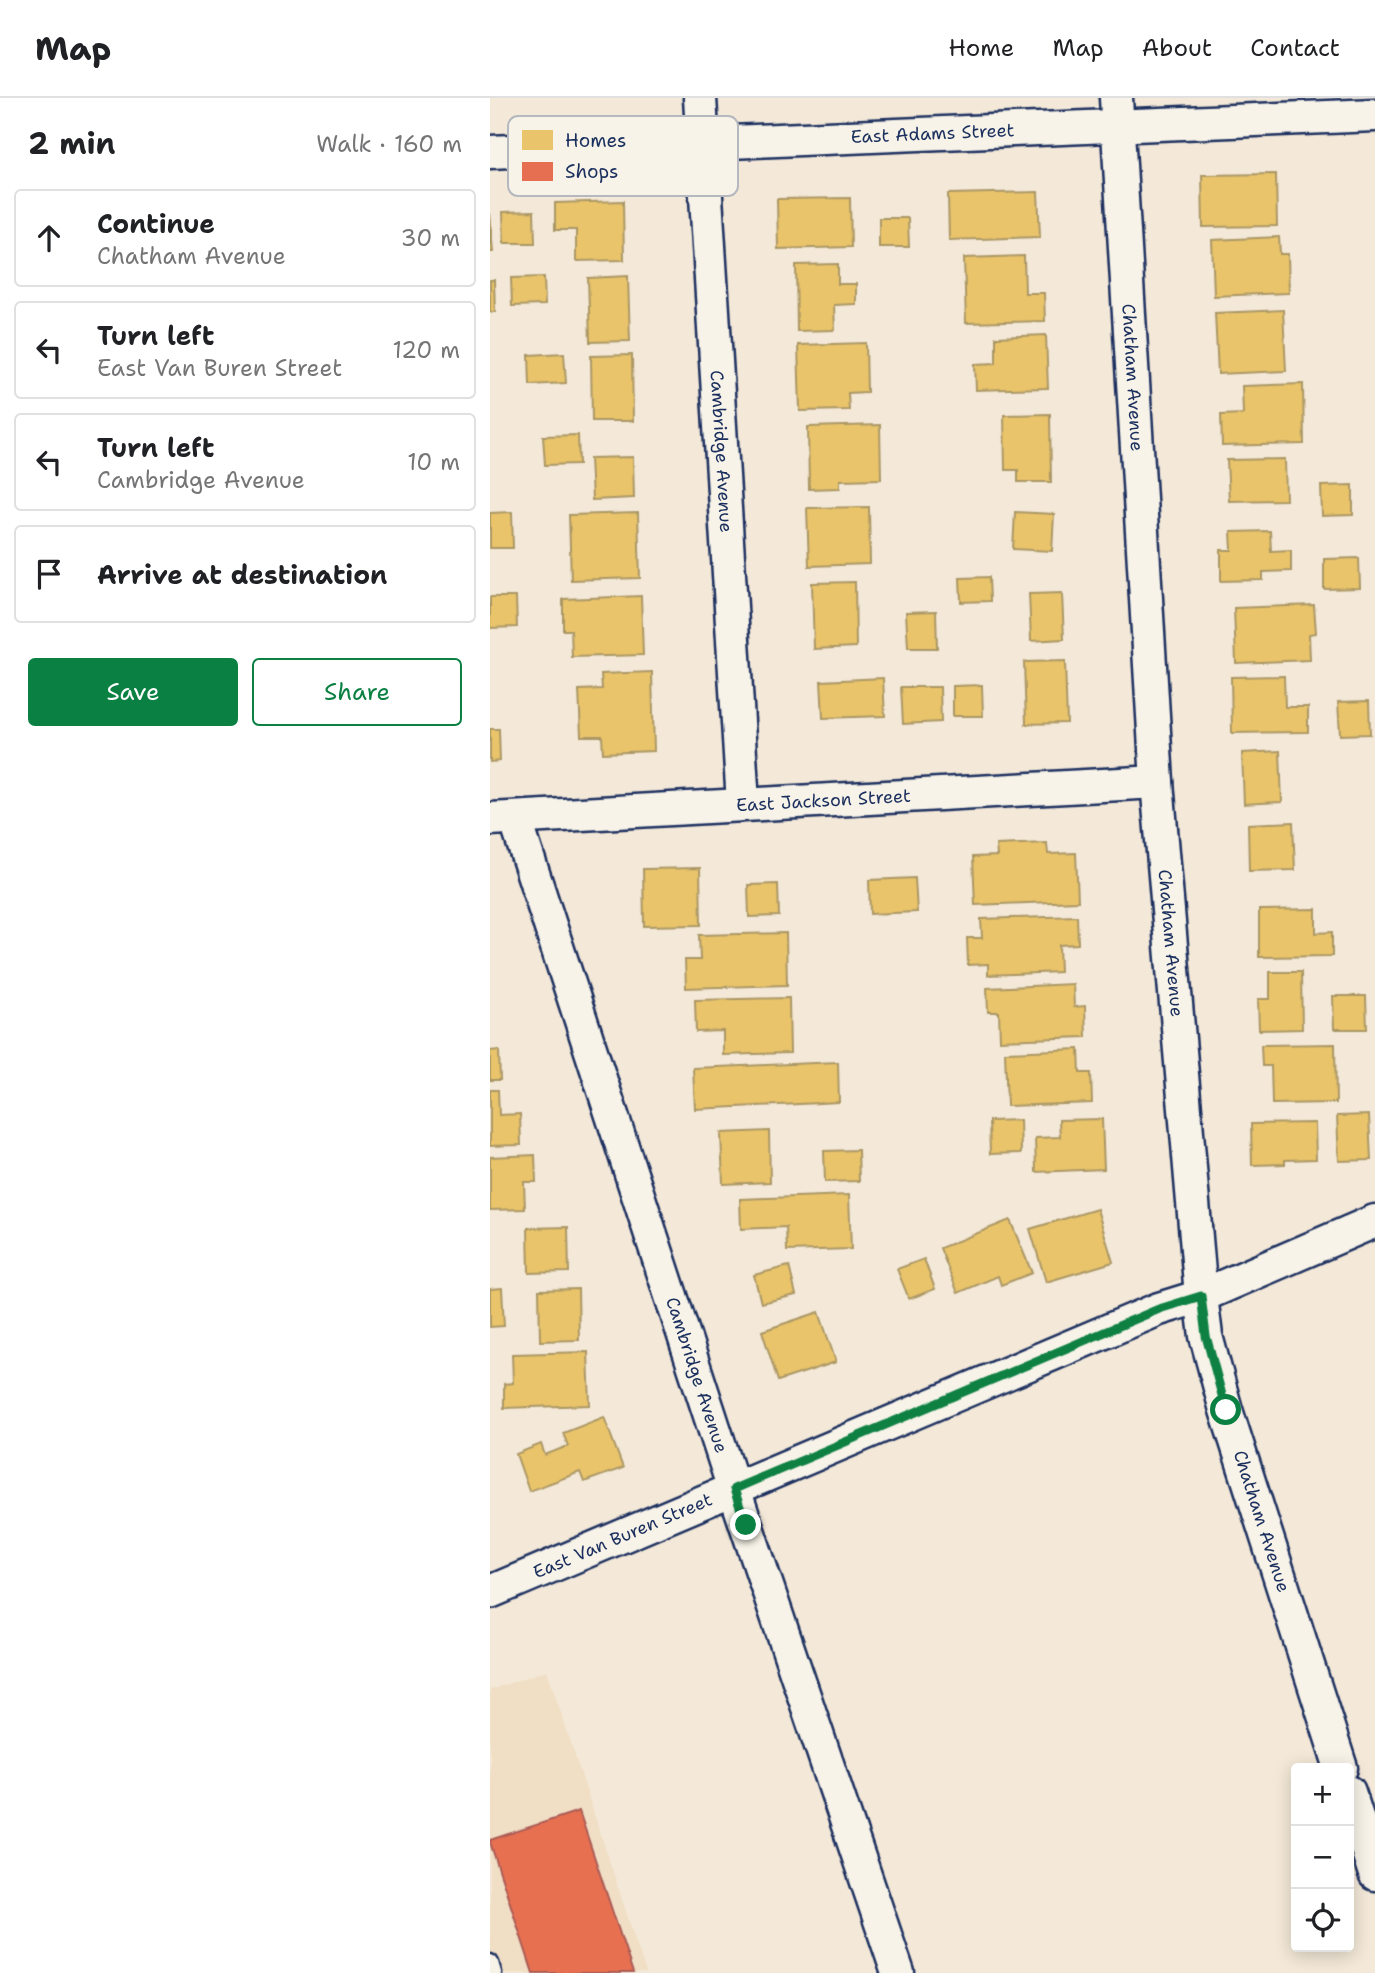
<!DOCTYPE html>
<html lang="en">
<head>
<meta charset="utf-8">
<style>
	body { margin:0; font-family:"Shantell Sans",sans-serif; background:#f2f2f2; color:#202124 }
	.controls { position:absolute; right:21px; bottom:21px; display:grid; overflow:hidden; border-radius:7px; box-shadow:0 4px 18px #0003 }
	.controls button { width:63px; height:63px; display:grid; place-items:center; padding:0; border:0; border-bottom:2px solid #e0e0e0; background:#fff; color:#202124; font:35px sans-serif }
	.stop { position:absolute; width:21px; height:21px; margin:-16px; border:5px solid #0b8043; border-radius:50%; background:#fff }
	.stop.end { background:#0b8043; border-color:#fff; box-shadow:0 2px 7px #0008 }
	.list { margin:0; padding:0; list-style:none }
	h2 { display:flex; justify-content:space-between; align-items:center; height:91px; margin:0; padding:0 28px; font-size:30px }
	h2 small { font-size:23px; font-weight:400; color:#757577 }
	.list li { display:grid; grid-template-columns:46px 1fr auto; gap:21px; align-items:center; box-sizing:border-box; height:98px; margin:0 14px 14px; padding:0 14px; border:2px solid #e0e0e0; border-radius:7px }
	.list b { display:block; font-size:26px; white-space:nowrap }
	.list p { margin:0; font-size:23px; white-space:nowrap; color:#757577 }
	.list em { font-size:23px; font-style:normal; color:#757577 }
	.actions { display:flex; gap:14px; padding:21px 28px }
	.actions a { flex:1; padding:16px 0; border:2px solid #0b8043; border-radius:7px; text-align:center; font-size:24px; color:#0b8043 }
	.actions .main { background:#0b8043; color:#fff }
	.icon { flex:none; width:38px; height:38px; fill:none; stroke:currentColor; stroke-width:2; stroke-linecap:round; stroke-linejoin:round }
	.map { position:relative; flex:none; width:885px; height:1875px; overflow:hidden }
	header { display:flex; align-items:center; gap:42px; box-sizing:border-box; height:98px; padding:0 35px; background:#fff; border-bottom:2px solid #e0e0e0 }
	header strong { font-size:33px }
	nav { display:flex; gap:38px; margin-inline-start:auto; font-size:24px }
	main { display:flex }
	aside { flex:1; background:#fff }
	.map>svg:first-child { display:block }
</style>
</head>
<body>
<header>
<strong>Map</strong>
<nav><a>Home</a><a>Map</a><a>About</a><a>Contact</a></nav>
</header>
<main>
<aside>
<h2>2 min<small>Walk · 160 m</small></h2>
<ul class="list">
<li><svg class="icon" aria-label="ahead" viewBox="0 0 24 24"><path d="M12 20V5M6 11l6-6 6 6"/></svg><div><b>Continue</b><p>Chatham Avenue</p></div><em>30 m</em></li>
<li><svg class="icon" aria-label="left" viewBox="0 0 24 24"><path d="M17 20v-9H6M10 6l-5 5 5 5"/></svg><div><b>Turn left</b><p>East Van Buren Street</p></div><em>120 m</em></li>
<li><svg class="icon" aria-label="left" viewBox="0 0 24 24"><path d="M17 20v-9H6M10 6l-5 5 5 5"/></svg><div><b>Turn left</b><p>Cambridge Avenue</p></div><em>10 m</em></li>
<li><svg class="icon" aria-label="arrive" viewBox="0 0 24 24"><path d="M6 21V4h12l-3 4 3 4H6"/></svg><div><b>Arrive at destination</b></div></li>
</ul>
<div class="actions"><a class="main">Save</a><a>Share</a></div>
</aside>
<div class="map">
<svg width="885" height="1875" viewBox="0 0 885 1875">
	<rect width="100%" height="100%" fill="#f4e9d8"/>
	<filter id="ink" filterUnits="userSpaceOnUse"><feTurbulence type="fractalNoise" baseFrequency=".0143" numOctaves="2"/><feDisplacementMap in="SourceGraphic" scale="14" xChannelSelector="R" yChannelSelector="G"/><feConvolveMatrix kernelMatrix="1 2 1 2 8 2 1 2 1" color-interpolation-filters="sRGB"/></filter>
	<g filter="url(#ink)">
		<polygon fill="#f0dec5" points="57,1572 156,1875 0,1875 0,1592"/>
		<g fill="#e9c46a" stroke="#ab9766" stroke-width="2">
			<polygon points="786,76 787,128 713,129 712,77"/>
			<polygon points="548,94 550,139 459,142 458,96"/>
			<polygon points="360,100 361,149 288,151 287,101"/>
			<polygon points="133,103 134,162 86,163 86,132 65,132 65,105"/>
			<polygon points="44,113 45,145 14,145 13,114"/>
			<polygon points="0,115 3,154 0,154"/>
			<polygon points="389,120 418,120 419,149 389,149"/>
			<polygon points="789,139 790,156 798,156 799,195 724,198 722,142"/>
			<polygon points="534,158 535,195 554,195 555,223 476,225 474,160"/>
			<polygon points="348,166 348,186 366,186 366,206 344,207 345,232 307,233 306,167"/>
			<polygon points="138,178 140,243 100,244 98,180"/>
			<polygon points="54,179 55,207 22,208 21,180"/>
			<polygon points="0,182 4,182 5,214 0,214"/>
			<polygon points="793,212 796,273 728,276 725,215"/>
			<polygon points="556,237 558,290 486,292 485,266 506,265 506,239"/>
			<polygon points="376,245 377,294 358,295 359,312 310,313 308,247"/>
			<polygon points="74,255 76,285 40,287 39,257"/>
			<polygon points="142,257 143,323 102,323 101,258"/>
			<polygon points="813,286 814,346 732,348 731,317 753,316 752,288"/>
			<polygon points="560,316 561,384 528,384 528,372 515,372 514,317"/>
			<polygon points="390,327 391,381 350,382 350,390 319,391 318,329"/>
			<polygon points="88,337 89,366 55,367 53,338"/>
			<polygon points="143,359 144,400 102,402 100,360"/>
			<polygon points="795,361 796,402 739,403 737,362"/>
			<polygon points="863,387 863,417 832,418 831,388"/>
			<polygon points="379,409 380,466 319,468 317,410"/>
			<polygon points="22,414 23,450 0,450 0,415"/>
			<polygon points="525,414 564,416 562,453 523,451"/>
			<polygon points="148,415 150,480 81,482 79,417"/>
			<polygon points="780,433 781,453 801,452 801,473 773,474 773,482 731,483 731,452 742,452 741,434"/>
			<polygon points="869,460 870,490 834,491 834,461"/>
			<polygon points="499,479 500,503 471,504 470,480"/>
			<polygon points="365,484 366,549 324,551 322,485"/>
			<polygon points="572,495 574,541 541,543 539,496"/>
			<polygon points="151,498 153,557 82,559 81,532 73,532 73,501"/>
			<polygon points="0,499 26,499 27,529 0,530"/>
			<polygon points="824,507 826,535 819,536 820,562 746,565 744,510"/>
			<polygon points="446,513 447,550 418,550 416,514"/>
			<polygon points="575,563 577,625 536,626 534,564"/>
			<polygon points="162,574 164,653 113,655 112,638 91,638 89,592 112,591 111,576"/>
			<polygon points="794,578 795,609 818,609 818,634 742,635 741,579"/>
			<polygon points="393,580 395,618 333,620 331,583"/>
			<polygon points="492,587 493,618 463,618 463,588"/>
			<polygon points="411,589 450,589 451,624 413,626"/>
			<polygon points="879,603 880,636 850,637 848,604"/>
			<polygon points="0,631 9,631 10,663 0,664"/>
			<polygon points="790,653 792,704 754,706 752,655"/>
			<polygon points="803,724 805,772 759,773 758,726"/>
			<polygon points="557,745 558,756 586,755 588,803 485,807 483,759 507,758 506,747"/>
			<polygon points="210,770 211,827 154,828 153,771"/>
			<polygon points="425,780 427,814 380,816 379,782"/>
			<polygon points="288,786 289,818 259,819 258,787"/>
			<polygon points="826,811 826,835 842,834 842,858 769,859 769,812"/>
			<polygon points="587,818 588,846 569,847 570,874 498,877 498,866 478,867 477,840 492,840 491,821"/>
			<polygon points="296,835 297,887 196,890 195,862 210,862 209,837"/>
			<polygon points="780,874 811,874 812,931 769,932 768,901 780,901"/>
			<polygon points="583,886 584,909 595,908 596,939 510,942 509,914 498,914 497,890"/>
			<polygon points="843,898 876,898 877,931 844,931"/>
			<polygon points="299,900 300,955 233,957 233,933 206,934 205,902"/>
			<polygon points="845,946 846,1005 782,1006 781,968 772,968 771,947"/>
			<polygon points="589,951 590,975 601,975 602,1005 517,1008 515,954"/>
			<polygon points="9,952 10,982 0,982 0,953"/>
			<polygon points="348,964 349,1004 205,1011 203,970"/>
			<polygon points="0,992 8,992 9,1017 30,1016 31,1047 0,1048"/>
			<polygon points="879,1017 881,1062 849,1063 847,1018"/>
			<polygon points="612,1021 614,1071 546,1074 545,1040 570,1039 569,1022"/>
			<polygon points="530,1022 531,1055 500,1056 499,1023"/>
			<polygon points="825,1025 826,1061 795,1062 795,1066 762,1067 761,1026"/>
			<polygon points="279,1033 280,1084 233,1086 231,1035"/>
			<polygon points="368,1052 369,1083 335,1084 334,1053"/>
			<polygon points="45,1057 46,1084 34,1084 35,1111 0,1112 0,1059"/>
			<polygon points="359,1097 361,1151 297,1153 296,1129 251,1131 250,1101"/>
			<polygon points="607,1111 623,1164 556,1184 540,1131"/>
			<polygon points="520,1122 542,1175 511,1187 508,1178 468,1195 450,1150"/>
			<polygon points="78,1129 79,1174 39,1175 38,1130"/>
			<polygon points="434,1161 445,1191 419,1201 407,1171"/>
			<polygon points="299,1168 306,1197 271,1205 264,1177"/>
			<polygon points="12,1190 14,1228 0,1229 0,1191"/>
			<polygon points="88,1191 89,1242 50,1243 49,1192"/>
			<polygon points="329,1214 346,1264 288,1283 272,1233"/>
			<polygon points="98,1254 100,1307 14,1310 14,1286 23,1285 22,1256"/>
			<polygon points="114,1319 133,1370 94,1384 90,1374 39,1393 26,1356 51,1346 55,1357 78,1348 73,1335"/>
		</g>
		<polygon fill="#e76f51" stroke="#aa5c55" stroke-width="2" points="89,1713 143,1875 43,1875 0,1744 0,1742"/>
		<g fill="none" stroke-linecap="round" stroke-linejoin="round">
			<defs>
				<polyline id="lane" points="0,1865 3,1875"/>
				<g id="street">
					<path id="s1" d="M210,0l43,706"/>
					<path id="s2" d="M626,0l41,684 44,514 5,40 20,74 115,358"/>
					<path id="s3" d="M0,54l885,-37"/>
					<path id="s4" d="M25,720l219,671 164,484"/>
					<path id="s5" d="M0,721l667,-37"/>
					<path id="s6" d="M0,1494l669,-283 42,-13 174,-75"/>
					<polyline points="859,1694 885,1776"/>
				</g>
			</defs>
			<use href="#lane" stroke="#1b2f5e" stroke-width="21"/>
			<use href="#street" stroke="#1b2f5e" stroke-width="37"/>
			<use href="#lane" stroke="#f7f3e8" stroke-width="16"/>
			<use href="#street" stroke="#f7f3e8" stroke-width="32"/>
		</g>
	</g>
	<g fill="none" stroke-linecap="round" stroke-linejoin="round" filter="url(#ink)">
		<polyline stroke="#0b8043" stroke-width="9" points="256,1427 244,1391 669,1211 711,1198 716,1238 736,1312"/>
	</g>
	<g text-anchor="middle" stroke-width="7" stroke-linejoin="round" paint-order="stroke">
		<g font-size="18" fill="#1b2f5e" stroke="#f7f3e8">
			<text dy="6" stroke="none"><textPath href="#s3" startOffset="443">East Adams Street</textPath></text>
			<text dy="6" stroke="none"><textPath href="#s2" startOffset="280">Chatham Avenue</textPath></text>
			<text dy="6" stroke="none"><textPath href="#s1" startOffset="354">Cambridge Avenue</textPath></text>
			<text dy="6" stroke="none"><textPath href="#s5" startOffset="334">East Jackson Street</textPath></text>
			<text dy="6" stroke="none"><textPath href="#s2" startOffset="847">Chatham Avenue</textPath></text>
			<text dy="6" stroke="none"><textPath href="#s4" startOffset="586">Cambridge Avenue</textPath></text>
			<text dy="6" stroke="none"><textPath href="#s2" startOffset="1435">Chatham Avenue</textPath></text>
			<text dy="6" stroke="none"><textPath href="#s6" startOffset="144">East Van Buren Street</textPath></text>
		</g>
	</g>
	<rect x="18" y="18" width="230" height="80" rx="10" fill="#f7f3e8" stroke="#b5b8bf" stroke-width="2"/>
	<rect x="32" y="32" width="31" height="20" fill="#e9c46a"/>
	<rect x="32" y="64" width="31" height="19" fill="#e76f51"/>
	<g font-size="19" fill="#1b2f5e">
		<text x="75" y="49">Homes</text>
		<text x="75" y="80">Shops</text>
	</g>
</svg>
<div class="controls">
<button>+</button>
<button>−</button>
<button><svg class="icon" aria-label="locate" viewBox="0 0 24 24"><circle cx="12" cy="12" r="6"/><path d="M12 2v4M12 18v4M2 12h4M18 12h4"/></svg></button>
</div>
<div class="stop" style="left:736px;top:1312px"></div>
<div class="stop end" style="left:256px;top:1427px"></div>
</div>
</main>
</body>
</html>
